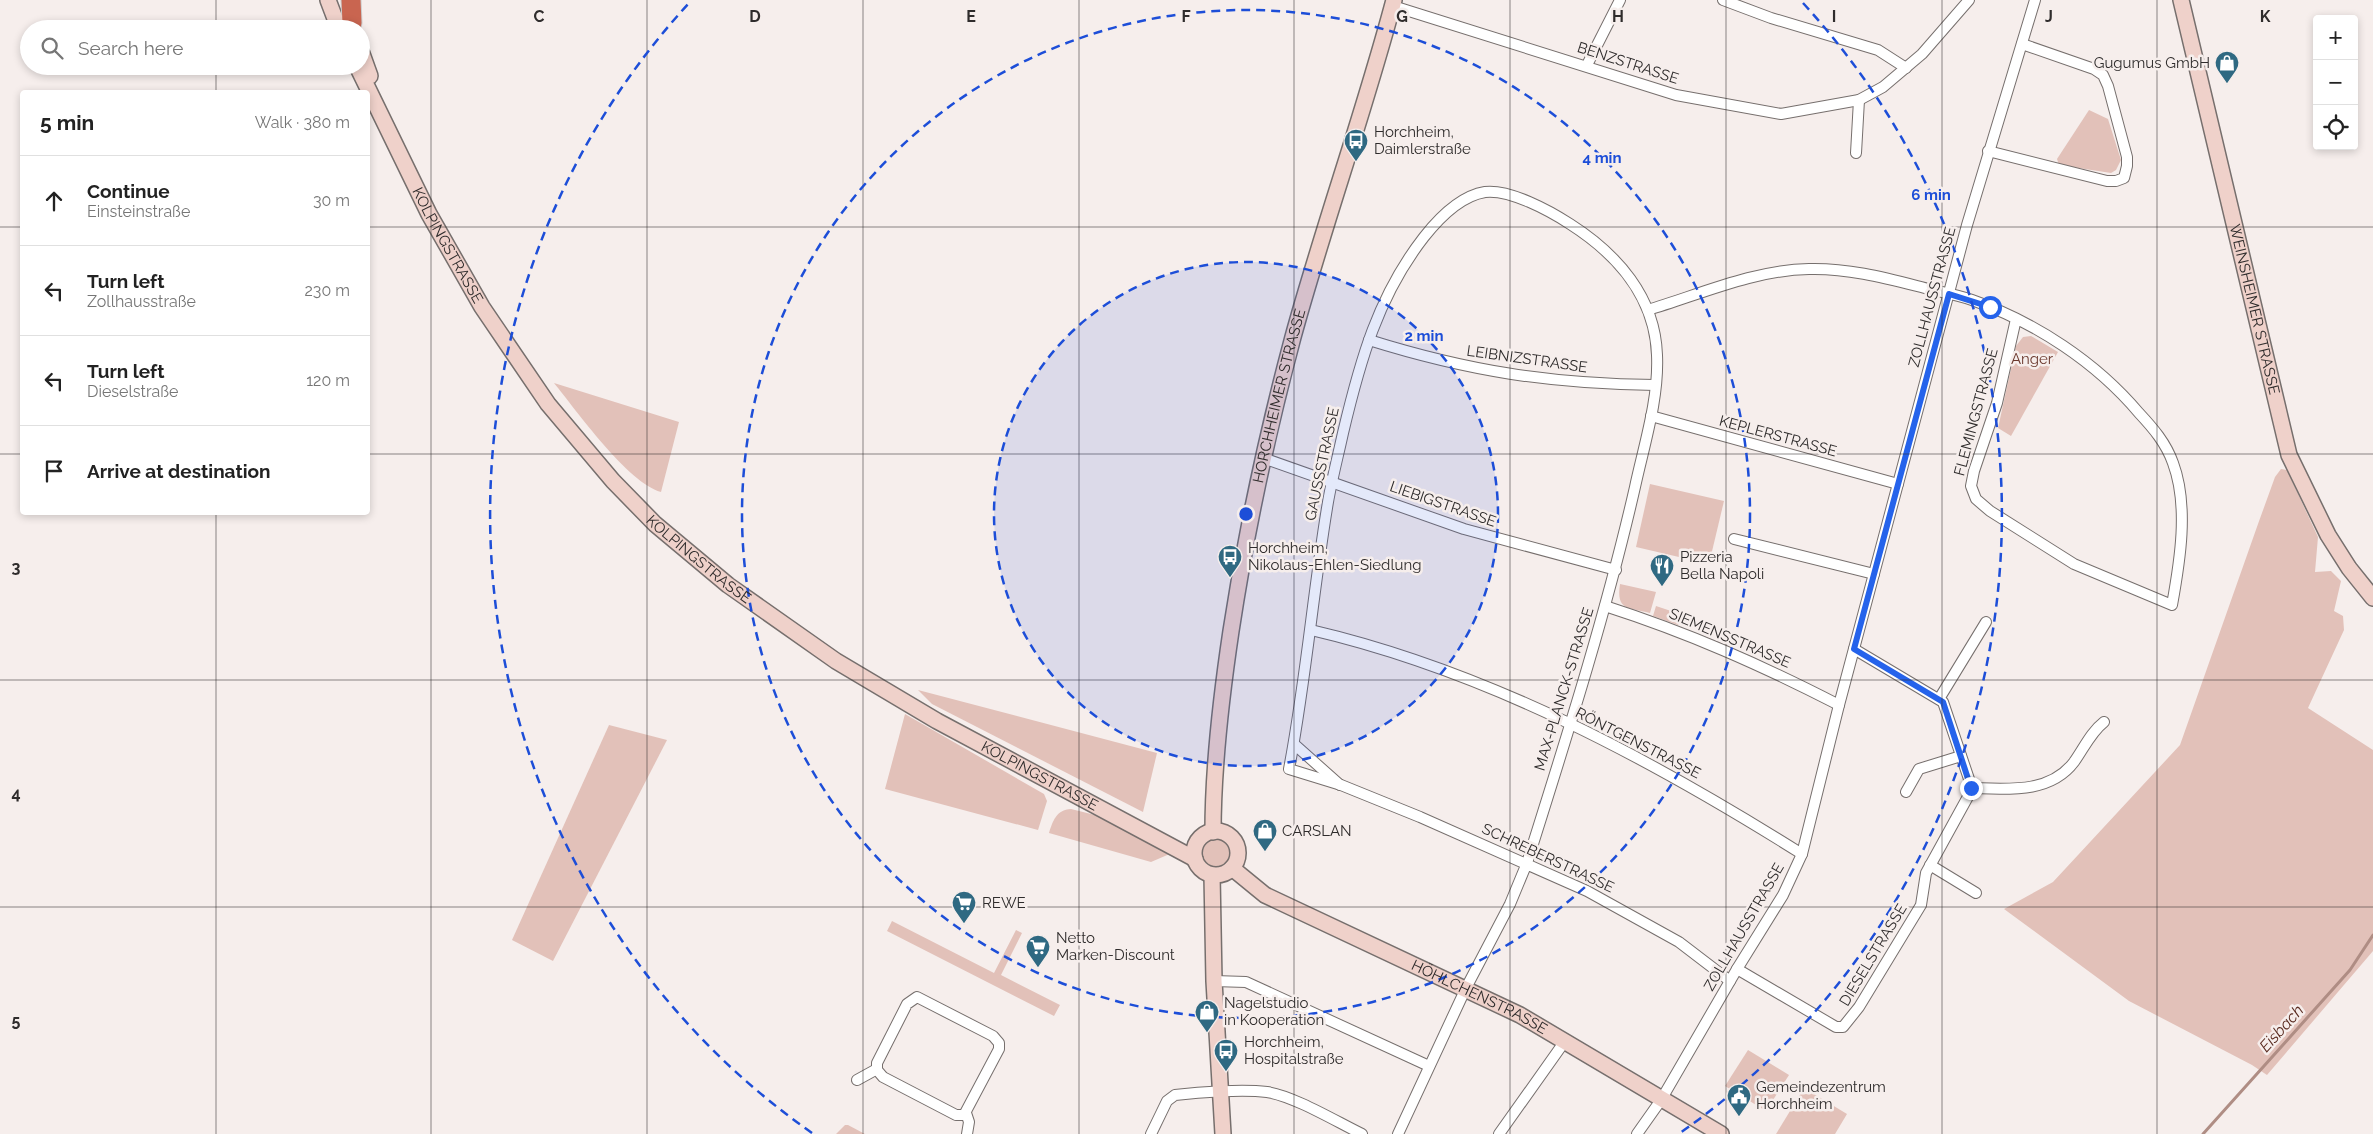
<!DOCTYPE html>
<html lang="en">
<head>
<meta charset="utf-8">
<style>
	body { margin:0; font-family:Raleway,sans-serif; background:#f2f2f2; color:#222 }
	.controls { position:absolute; right:15px; top:15px; display:grid; overflow:hidden; border-radius:5px; box-shadow:0 2px 8px #0003 }
	.controls button { width:45px; height:45px; display:grid; place-items:center; padding:0; border:0; border-bottom:1px solid #e0e0e0; background:#fff; color:#222; font:25px sans-serif }
	.stop { position:absolute; width:15px; height:15px; margin:-11px; border:4px solid #2563eb; border-radius:50%; background:#fff }
	.stop.end { background:#2563eb; border-color:#fff; box-shadow:0 1px 5px #0008 }
	.list { margin:0; padding:0; list-style:none }
	h2 { display:flex; justify-content:space-between; align-items:center; height:65px; margin:0; padding:0 20px; font-size:21px }
	h2 small { font-size:16px; font-weight:400; color:#767676 }
	.list li { display:grid; grid-template-columns:32px 1fr auto; gap:15px; align-items:center; box-sizing:border-box; height:90px; padding:0 20px; border-top:1px solid #e0e0e0 }
	.list b { display:block; font-size:19px; white-space:nowrap }
	.list p { margin:0; font-size:16px; white-space:nowrap; color:#767676 }
	.list em { font-size:16px; font-style:normal; color:#767676 }
	.icon { flex:none; width:28px; height:28px; fill:none; stroke:currentColor; stroke-width:2; stroke-linecap:round; stroke-linejoin:round }
	.map { position:relative; flex:none; width:2373px; height:1134px; overflow:hidden }
	.search { position:absolute; background:#fff; box-shadow:0 2px 8px #0003; left:20px; top:20px; width:350px; height:55px; display:flex; align-items:center; gap:12px; box-sizing:border-box; padding:0 18px; border-radius:28px; color:#767676; font-size:19px }
	.panel { position:absolute; background:#fff; box-shadow:0 2px 8px #0003; left:20px; top:90px; width:350px; height:425px; border-radius:5px }
	.map>svg:first-child { display:block }
</style>
</head>
<body>
<div class="map">
<svg width="2373" height="1134" viewBox="0 0 2373 1134">
	<rect width="100%" height="100%" fill="#f6eeec"/>
	<g fill="#e2c1b9">
		<polygon points="2089,110 2108,119 2121,160 2116,170 2111,173 2059,165 2057,159"/>
		<polygon points="2031,336 2058,352 2011,436 1998,428 2016,346 2023,337"/>
		<path d="M554,383l125,39 -18,70c-33,-9 -85,-82 -107,-109z"/>
		<polygon points="2281,469 2287,470 2318,537 2315,572 2331,571 2341,581 2334,611 2343,616 2344,630 2308,708 2373,750 2373,951 2267,1075 2252,1065 2129,1001 2004,909 2053,882 2180,745 2258,524 2275,477"/>
		<polygon points="1650,484 1724,501 1709,564 1636,547"/>
		<path d="M1620,584l36,8 -6,21c-22,-6 -34,-2 -30,-29z"/>
		<polygon points="1656,606 1671,611 1670,615 1681,619 1678,625 1653,616"/>
		<polygon points="918,690 1157,753 1143,812 932,704"/>
		<polygon points="905,714 1044,794 1047,801 1038,830 885,789"/>
		<polygon points="609,725 667,740 553,961 512,940"/>
		<path d="M1071,809l24,6 77,38 -21,9 -102,-29c4,-12 7,-23 22,-24z"/>
		<circle cx="1217" cy="853" r="16"/>
		<polygon points="892,921 994,973 1016,930 1022,933 1001,975 1060,1005 1054,1016 887,931"/>
		<polygon points="1748,1050 1789,1075 1766,1111 1725,1086"/>
		<polygon points="1804,1088 1847,1114 1835,1134 1776,1134"/>
		<polygon points="845,1125 848,1125 865,1134 836,1134"/>
	</g>
	<g fill="none" stroke-linecap="round" stroke-linejoin="round">
		<polyline stroke="#af8d84" stroke-width="3" points="2203,1134 2350,970 2373,935"/>
		<defs>
			<g id="street">
				<polyline points="1723,0 1771,18 1878,50 1906,68"/>
				<polyline points="1393,6 1676,95 1781,114 1859,100 1883,87 1922,54 1969,0"/>
				<polyline points="1587,65 1620,0"/>
				<polyline points="1988,151 2107,181 2116,181 2124,178 2127,166 2127,157 2108,86 2103,75 2094,69 2022,44"/>
				<polyline points="1856,153 1859,100"/>
				<path d="M1648,310c53,-16 106,-40 161,-41 37,-1 73,8 108,17 18,5 37,8 55,14 63,22 124,62 167,113 14,15 27,30 34,50 16,43 7,98 -1,142l-98,-41 -84,-53 -14,-12 -5,-13 3,-15 23,-68 19,-84"/>
				<path d="M1369,340c99,31 182,44 286,45"/>
				<polyline points="1651,416 1898,484"/>
				<polyline points="1263,458 1464,529 1616,570"/>
				<polyline points="1734,539 1874,574"/>
				<path d="M1605,606c84,27 156,59 234,99"/>
				<path d="M1311,630c176,41 338,128 491,224"/>
				<polyline points="1939,699 1986,622"/>
				<polyline points="1294,744 1340,785"/>
				<path d="M1971,788c36,1 79,6 103,-26 10,-14 17,-30 30,-40"/>
				<polyline points="1906,792 1919,769 1961,756"/>
				<polyline points="1930,865 1976,893"/>
				<polyline points="1737,969 1836,1027 1843,1027 1859,1007 1921,905 1926,873 1970,793 1970,782 1943,702 1854,649"/>
				<polyline points="1214,981 1246,982 1429,1066"/>
				<polygon points="917,997 993,1036 999,1043 999,1049 964,1115 956,1115 883,1077 877,1070 877,1063 907,1004"/>
				<polyline points="857,1080 877,1069"/>
				<polyline points="966,1113 969,1122 967,1134"/>
				<path d="M1151,1134l16,-33 8,-6c25,-3 68,-6 92,-3 27,4 70,30 95,42"/>
				<path d="M1398,1134l68,-146 44,-84 17,-41c39,-124 79,-249 108,-376 9,-42 24,-88 22,-132 -2,-58 -40,-101 -87,-131 -20,-13 -60,-35 -85,-32 -25,4 -46,26 -61,45 -46,59 -64,124 -81,196 -5,23 -11,46 -15,69 -15,89 -22,178 -39,267l52,16 79,32 167,74 92,51 51,39"/>
				<polyline points="1499,1134 1565,1041"/>
				<polyline points="1637,1134 1661,1100 1737,969 1783,895 1802,854 1839,705 1967,225 2035,0"/>
			</g>
			<g id="secondary">
				<polyline points="328,0 339,29"/>
				<path id="s1" d="M2181,0l108,455 39,80 21,33 24,30"/>
				<polyline points="361,51 370,76"/>
				<path id="s2" d="M357,66l72,148 53,93 66,97 65,77 42,43 73,61 108,76 101,60 258,138"/>
				<circle cx="1216" cy="853" r="22"/>
				<path id="s3" d="M1213,832c0,-68 8,-134 18,-201 15,-99 36,-197 62,-294 31,-113 71,-224 101,-337"/>
				<path id="s4" d="M1232,868l33,27 255,120 201,119"/>
				<polyline points="1212,875 1214,981 1223,1134"/>
			</g>
			<polyline id="highway" points="351,0 352,23"/>
		</defs>
		<use href="#street" stroke="#766f6d" stroke-width="12"/>
		<use href="#secondary" stroke="#766f6d" stroke-width="18"/>
		<use href="#highway" stroke="#cdcccc" stroke-width="21"/>
		<use href="#street" stroke="#fff" stroke-width="10"/>
		<use href="#secondary" stroke="#efd1ca" stroke-width="15"/>
		<use href="#highway" stroke="#c96550" stroke-width="19"/>
	</g>
	<g fill="none" stroke-linecap="round" stroke-linejoin="round">
		<polyline stroke="#2563eb" stroke-width="6" points="1971,788 1943,702 1854,649 1949,294 1990,307"/>
	</g>
	<path fill="none" stroke="#2f2c2c" stroke-width="1" stroke-opacity="0.55" d="M216,0v29M431,0v1134M647,0v1134M863,0v1134M1079,0v1134M1294,0v1134M1510,0v1134M1726,0v1134M1942,0v1134M2157,0v1134M216,66v26M0,227h22M368,227h2005M0,454h22M368,454h2005M216,512v622M0,680h2373M0,907h2373"/>
	<circle cx="1246" cy="514" r="252" fill="#1d4ed8" fill-opacity=".12"/>
	<g fill="none" stroke="#1d4ed8" stroke-width="2.5" stroke-dasharray="9 6">
		<circle cx="1246" cy="514" r="252"/>
		<circle cx="1246" cy="514" r="504"/>
		<path d="M812 1133A756 756 0 0 1 689 3M1803 3A756 756 0 0 1 1680 1133"/>
	</g>
	<defs>
		<symbol id="shop-pin" viewBox="-11 -11 22 30"><path d="M0 17L-7.5 6A9.5 9.5 0 1 1 7.5 6Z" fill="#2f6982" stroke="#f6eeec"/><path d="M-5-2.5h2.3a2.7 3.5 0 0 1 5.4 0H5L5.5 6h-11ZM-1.5-2.5h3a1.5 2.3 0 0 0-3 0Z" fill="#fff"/></symbol>
		<symbol id="bus-pin" viewBox="-11 -11 22 30"><path d="M0 17L-7.5 6A9.5 9.5 0 1 1 7.5 6Z" fill="#2f6982" stroke="#f6eeec"/><path d="M-5-6H5V4H4V6H2V4H-2V6H-4V4H-5ZM-3.5-4V0h7V-4ZM-3.5 1.2v1.5H-2V1.2ZM2 1.2v1.5H3.5V1.2Z" fill="#fff"/></symbol>
		<symbol id="restaurant-pin" viewBox="-11 -11 22 30"><path d="M0 17L-7.5 6A9.5 9.5 0 1 1 7.5 6Z" fill="#2f6982" stroke="#f6eeec"/><path d="M-5-6h1v4h1v-4h1v4h1v-4h1v5L-1.5 .5V6h-2V.5L-5-1ZM5-6V6H3V1.5H1.5Q1.5-4 5-6Z" fill="#fff"/></symbol>
		<symbol id="supermarket-pin" viewBox="-11 -11 22 30"><path d="M0 17L-7.5 6A9.5 9.5 0 1 1 7.5 6Z" fill="#2f6982" stroke="#f6eeec"/><path d="M-6-5.5h2.5l.6 2H6L4.5 2H-2.5L-4.4-4H-6ZM-1.5 3.2a1.3 1.3 0 1 0 .1 0ZM3 3.2a1.3 1.3 0 1 0 .1 0Z" fill="#fff"/></symbol>
		<symbol id="civic-pin" viewBox="-11 -11 22 30"><path d="M0 17L-7.5 6A9.5 9.5 0 1 1 7.5 6Z" fill="#2f6982" stroke="#f6eeec"/><path d="M-.6-6.5H3V-4.5H.6V-3L4-1V1h2V6H-6V1h2V-1L-.6-3ZM-1.2 2.5V6h2.4V2.5Z" fill="#fff"/></symbol>
	</defs>
	<g fill-rule="evenodd">
		<use href="#shop-pin" x="2213" y="49" width="28" height="38"/>
		<use href="#bus-pin" x="1342" y="127" width="28" height="38"/>
		<use href="#bus-pin" x="1216" y="543" width="28" height="38"/>
		<use href="#restaurant-pin" x="1648" y="552" width="28" height="38"/>
		<use href="#shop-pin" x="1251" y="817" width="28" height="38"/>
		<use href="#supermarket-pin" x="950" y="889" width="28" height="38"/>
		<use href="#supermarket-pin" x="1024" y="933" width="28" height="38"/>
		<use href="#shop-pin" x="1193" y="998" width="28" height="38"/>
		<use href="#bus-pin" x="1212" y="1037" width="28" height="38"/>
		<use href="#civic-pin" x="1725" y="1082" width="28" height="38"/>
	</g>
	<g text-anchor="middle" stroke-width="5" stroke-linejoin="round" paint-order="stroke">
		<g font-size="15" fill="#2f2c2c" stroke="#f6eeec">
			<text transform="translate(1628 63) rotate(18)" y="5">BENZSTRASSE</text>
			<text dy="5" stroke="none"><textPath href="#s2" startOffset="201">KOLPINGSTRASSE</textPath></text>
			<text transform="translate(1932 297) rotate(-75)" y="5">ZOLLHAUSSTRASSE</text>
			<text dy="5" stroke="none"><textPath href="#s1" startOffset="318">WEINSHEIMER STRASSE</textPath></text>
			<text transform="translate(1527 359) rotate(8)" y="5">LEIBNIZSTRASSE</text>
			<text dy="5" stroke="none"><textPath href="#s3" startOffset="442">HORCHHEIMER STRASSE</textPath></text>
			<text transform="translate(1976 412) rotate(-75)" y="5">FLEMINGSTRASSE</text>
			<text transform="translate(1778 436) rotate(15)" y="5">KEPLERSTRASSE</text>
			<text transform="translate(1322 464) rotate(-78)" y="5">GAUSSSTRASSE</text>
			<text transform="translate(1443 504) rotate(19)" y="5">LIEBIGSTRASSE</text>
			<text dy="5" stroke="none"><textPath href="#s2" startOffset="606">KOLPINGSTRASSE</textPath></text>
			<text transform="translate(1730 638) rotate(23)" y="5">SIEMENSSTRASSE</text>
			<text transform="translate(1564 689) rotate(-73)" y="5">MAX-PLANCK-STRASSE</text>
			<text transform="translate(1638 743) rotate(27)" y="5">RÖNTGENSTRASSE</text>
			<text dy="5" stroke="none"><textPath href="#s2" startOffset="1011">KOLPINGSTRASSE</textPath></text>
			<text transform="translate(1548 858) rotate(25)" y="5">SCHREBERSTRASSE</text>
			<text transform="translate(1744 927) rotate(-60)" y="5">ZOLLHAUSSTRASSE</text>
			<text transform="translate(1873 955) rotate(-59)" y="5">DIESELSTRASSE</text>
			<text dy="5" stroke="none"><textPath href="#s4" startOffset="280">HÖHLCHENSTRASSE</textPath></text>
		</g>
		<g font-size="15" fill="#2f2c2c" stroke="#f6eeec" text-anchor="start">
			<text x="2210" y="68" text-anchor="end">Gugumus GmbH</text>
			<text x="1374" y="137">Horchheim,<tspan x="1374" dy="17">Daimlerstraße</tspan></text>
			<text x="1248" y="553">Horchheim,<tspan x="1248" dy="17">Nikolaus-Ehlen-Siedlung</tspan></text>
			<text x="1680" y="562">Pizzeria<tspan x="1680" dy="17">Bella Napoli</tspan></text>
			<text x="1282" y="836">CARSLAN</text>
			<text x="982" y="908">REWE</text>
			<text x="1056" y="943">Netto<tspan x="1056" dy="17">Marken-Discount</tspan></text>
			<text x="1224" y="1008">Nagelstudio<tspan x="1224" dy="17">in Kooperation</tspan></text>
			<text x="1244" y="1047">Horchheim,<tspan x="1244" dy="17">Hospitalstraße</tspan></text>
			<text x="1756" y="1092">Gemeindezentrum<tspan x="1756" dy="17">Horchheim</tspan></text>
		</g>
		<g font-size="15" fill="#6b392e" stroke="#f6eeec">
			<text x="2032" y="364">Anger</text>
		</g>
		<g font-size="16" font-style="italic" fill="#592a1f" stroke="#f6eeec">
			<text transform="translate(2281 1028) rotate(-48)" y="6">Eisbach</text>
		</g>
	</g>
	<g font-size="16" text-anchor="middle" font-weight="bold" fill="#2f2c2c" stroke="#f6eeec" stroke-width="5" stroke-linejoin="round" paint-order="stroke">
		<text x="539" y="22">C</text>
		<text x="755" y="22">D</text>
		<text x="971" y="22">E</text>
		<text x="1186" y="22">F</text>
		<text x="1402" y="22">G</text>
		<text x="1618" y="22">H</text>
		<text x="1834" y="22">I</text>
		<text x="2049" y="22">J</text>
		<text x="2265" y="22">K</text>
		<text x="16" y="573">3</text>
		<text x="16" y="799">4</text>
		<text x="16" y="1026">5</text>
	</g>
	<circle cx="1246" cy="514" r="8" fill="#1d4ed8" stroke="#f6eeec" stroke-width="2.5"/>
	<g font-size="15" text-anchor="middle" font-weight="bold" fill="#1d4ed8" stroke="#f6eeec" stroke-width="5" stroke-linejoin="round" paint-order="stroke">
		<text x="1602" y="163">4 min</text>
		<text x="1931" y="200">6 min</text>
		<text x="1424" y="341">2 min</text>
	</g>
</svg>
<div class="controls">
<button>+</button>
<button>−</button>
<button><svg class="icon" aria-label="locate" viewBox="0 0 24 24"><circle cx="12" cy="12" r="6"/><path d="M12 2v4M12 18v4M2 12h4M18 12h4"/></svg></button>
</div>
<div class="stop" style="left:1990px;top:307px"></div>
<div class="stop end" style="left:1971px;top:788px"></div>
<div class="search"><svg class="icon" aria-label="search" viewBox="0 0 24 24"><circle cx="10" cy="10" r="6"/><path d="M15 15l6 6"/></svg>Search here</div>
<section class="panel">
<h2>5 min<small>Walk · 380 m</small></h2>
<ul class="list">
<li><svg class="icon" aria-label="ahead" viewBox="0 0 24 24"><path d="M12 20V5M6 11l6-6 6 6"/></svg><div><b>Continue</b><p>Einsteinstraße</p></div><em>30 m</em></li>
<li><svg class="icon" aria-label="left" viewBox="0 0 24 24"><path d="M17 20v-9H6M10 6l-5 5 5 5"/></svg><div><b>Turn left</b><p>Zollhausstraße</p></div><em>230 m</em></li>
<li><svg class="icon" aria-label="left" viewBox="0 0 24 24"><path d="M17 20v-9H6M10 6l-5 5 5 5"/></svg><div><b>Turn left</b><p>Dieselstraße</p></div><em>120 m</em></li>
<li><svg class="icon" aria-label="arrive" viewBox="0 0 24 24"><path d="M6 21V4h12l-3 4 3 4H6"/></svg><div><b>Arrive at destination</b></div></li>
</ul>
</section>
</div>
</body>
</html>
